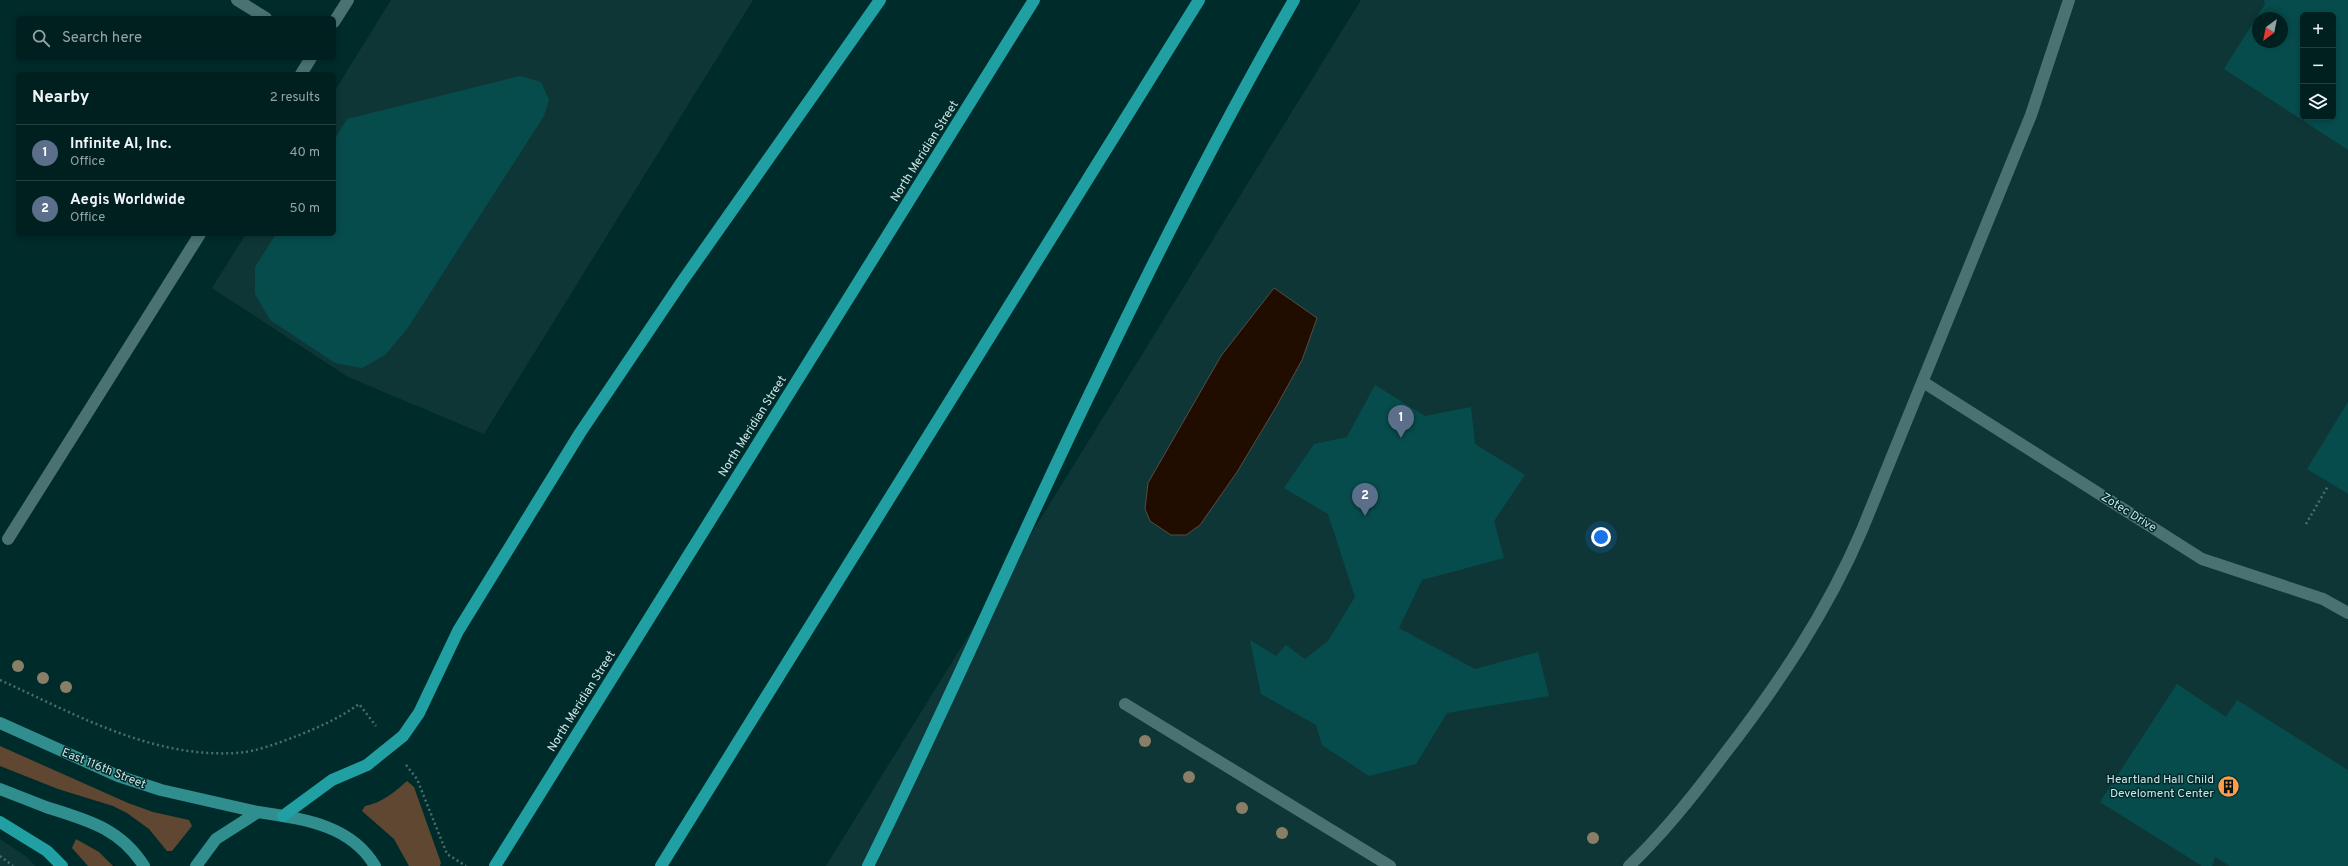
<!DOCTYPE html>
<html lang="en">
<head>
<meta charset="utf-8">
<style>
	body { margin:0; font-family:Overpass,sans-serif; background:#0e2d2d; color:#f1f3f6 }
	.controls { position:absolute; right:12px; top:12px; display:grid; overflow:hidden; border-radius:6px; box-shadow:0 2px 6px #0003 }
	.controls button { width:36px; height:36px; display:grid; place-items:center; padding:0; border:0; border-bottom:1px solid #223e3e; background:#002020; color:#f1f3f6; font:20px sans-serif }
	.compass { position:absolute; left:2252px; top:12px; width:36px; height:36px; border-radius:50%; background:#002020; box-shadow:0 2px 6px #0003; rotate:212deg }
	.you { position:absolute; left:1601px; top:537px; width:14px; height:14px; margin:-10px; border:3px solid #fff; border-radius:50%; background:#1a73e8; box-shadow:0 0 0 6px #1a73e833 }
	.badge { display:grid; place-items:center; width:26px; height:26px; border-radius:50%; background:#fa9f4e; color:#fff; font-size:13px; font-weight:700 }
	.pin { position:absolute; translate:-50% -33px; filter:drop-shadow(0 1px 2px #0008) }
	.pin::after { content:''; position:absolute; top:21px; width:14px; height:12px; background:inherit; clip-path:polygon(0 0,100% 0,50% 100%) }
	.list { margin:0; padding:0; list-style:none }
	h2 { display:flex; justify-content:space-between; align-items:center; height:52px; margin:0; padding:0 16px; font-size:17px }
	h2 small { font-size:13px; font-weight:400; color:#95a3a5 }
	.list li { display:grid; grid-template-columns:26px 1fr auto; gap:12px; align-items:center; box-sizing:border-box; height:56px; padding:0 16px; border-top:1px solid #223e3e }
	.list b { display:block; font-size:15px; white-space:nowrap }
	.list p { margin:0; font-size:13px; white-space:nowrap; color:#95a3a5 }
	.list em { font-size:13px; font-style:normal; color:#95a3a5 }
	.icon { flex:none; width:22px; height:22px; fill:none; stroke:currentColor; stroke-width:2; stroke-linecap:round; stroke-linejoin:round }
	.map { position:relative; flex:none; width:2348px; height:866px; overflow:hidden }
	.search { position:absolute; background:#002020; box-shadow:0 2px 6px #0003; left:16px; top:16px; width:320px; height:44px; display:flex; align-items:center; gap:10px; box-sizing:border-box; padding:0 14px; border-radius:6px; color:#95a3a5; font-size:15px }
	.panel { position:absolute; background:#002020; box-shadow:0 2px 6px #0003; left:16px; top:72px; width:320px; height:164px; border-radius:6px }
	.map>svg:first-child { display:block }
</style>
</head>
<body>
<div class="map">
<svg width="2348" height="866" viewBox="0 0 2348 866">
	<rect width="100%" height="100%" fill="#002b2b"/>
	<g fill="#0e3637" fill-rule="evenodd">
		<polygon points="391,0 753,0 484,434 348,377 212,288 246,234 334,234 334,92"/>
		<path d="M1361,0h987v866h-1522zM2303,15h30v102h-30zM2258,18h24v24h-24z"/>
		<polygon points="0,839 27,857 35,866 0,866"/>
	</g>
	<g fill="#604732">
		<polygon points="0,746 128,803 153,812 189,820 192,826 172,851 167,851 149,829 127,813 113,806 58,789 0,766"/>
		<path d="M407,781l7,6 27,76 -1,3h-31l-15,-27 -32,-28 3,-5c16,-3 30,-14 42,-25z"/>
		<polygon points="76,839 99,852 113,866 88,866 72,848"/>
	</g>
	<polygon fill="#210c00" stroke="#554d44" points="1274,288 1317,318 1302,360 1276,407 1237,472 1200,525 1186,535 1171,535 1150,521 1145,509 1148,483 1221,356"/>
	<g fill="#074c4d" fill-rule="evenodd">
		<path d="M2264,0h84v150l-124,-81 41,-65zM2303,15h30v102h-30zM2258,18h24v24h-24z"/>
		<polygon points="520,76 541,82 549,100 544,116 407,329 385,355 362,368 335,363 270,320 255,294 255,267 276,234 334,234 334,140 347,119"/>
		<polygon points="1375,385 1425,416 1471,407 1475,444 1525,475 1494,521 1504,558 1422,580 1399,628 1475,669 1538,652 1549,696 1447,713 1416,764 1369,776 1322,745 1316,725 1261,694 1250,640 1276,656 1286,645 1305,659 1328,641 1355,597 1328,514 1284,488 1314,444 1347,437"/>
		<polygon points="2348,402 2348,494 2307,469"/>
		<polygon points="2177,684 2226,717 2237,700 2348,770 2348,866 2230,866 2215,857 2212,866 2202,866 2100,802"/>
	</g>
	<g fill="none" stroke-linecap="round" stroke-linejoin="round">
		<g stroke="#4a6d6d" stroke-width="2.5" stroke-dasharray="2 3" stroke-linecap="butt">
			<polyline points="2306,524 2328,486"/>
			<path d="M0,680c75,34 151,78 236,73 20,-1 42,-10 61,-17 22,-9 43,-18 62,-32l17,22"/>
			<polyline points="406,765 417,779 447,854 466,866"/>
			<polyline points="0,856 13,866"/>
		</g>
		<g stroke="#4a7272" stroke-width="12">
			<polyline points="237,0 266,18"/>
			<polyline points="334,22 348,0"/>
			<polyline points="301,74 311,58"/>
			<polyline points="8,539 200,234"/>
			<polyline points="1125,704 1390,866"/>
			<path d="M1629,866c35,-33 65,-71 94,-110 55,-71 104,-144 139,-226l169,-415 38,-115"/>
		</g>
		<polyline stroke="#4a7272" stroke-width="12" points="1923,382 2202,559 2323,599 2348,613"/>
		<g stroke="#318e8f" stroke-width="12">
			<polyline points="0,723 118,776 161,790 258,812"/>
			<path d="M0,789c15,6 31,12 46,18 41,13 74,21 98,59"/>
			<path d="M196,866l20,-27 42,-27c44,7 92,12 117,54"/>
		</g>
		<g stroke="#20a0a2" stroke-width="12">
			<polyline points="283,816 332,780 367,765 403,736 419,713 458,631 580,433 681,283 880,0"/>
			<polyline points="0,822 47,851 62,866"/>
			<polyline points="495,866 1034,0"/>
			<polyline points="661,866 1199,0"/>
			<path d="M868,866c79,-159 149,-323 227,-483 62,-130 127,-258 199,-383"/>
		</g>
	</g>
	<g fill="#897e66">
		<circle cx="18" cy="666" r="6"/>
		<circle cx="43" cy="678" r="6"/>
		<circle cx="66" cy="687" r="6"/>
		<circle cx="1145" cy="741" r="6"/>
		<circle cx="1189" cy="777" r="6"/>
		<circle cx="1242" cy="808" r="6"/>
		<circle cx="1282" cy="833" r="6"/>
		<circle cx="1593" cy="838" r="6"/>
	</g>
	<defs>
		<symbol id="building-disc" viewBox="-11 -11 22 22"><circle r="9.5" fill="#fa9f4e" stroke="#002b2b"/><path d="M-4-6H4V6H1V3H-1V6H-4ZM-2.5-4.3h1.7v1.8h-1.7ZM.8-4.3h1.7v1.8H.8ZM-2.5-1h1.7V.8h-1.7ZM.8-1h1.7V.8H.8Z" fill="#111"/></symbol>
	</defs>
	<g fill-rule="evenodd">
		<use href="#building-disc" x="2216" y="774" width="25" height="25"/>
	</g>
	<g text-anchor="middle" stroke-width="3" stroke-linejoin="round" paint-order="stroke">
		<g font-size="12" fill="#cfe4e4" stroke="#002b2b">
			<text transform="translate(924 151) rotate(-58)" y="4">North Meridian Street</text>
			<text transform="translate(752 426) rotate(-58)" y="4">North Meridian Street</text>
			<text transform="translate(2129 512) rotate(32)" y="4">Zotec Drive</text>
			<text transform="translate(581 701) rotate(-58)" y="4">North Meridian Street</text>
			<text transform="translate(104 768) rotate(22)" y="4">East 116th Street</text>
		</g>
		<g font-size="12" fill="#cfe4e4" stroke="#002b2b" text-anchor="end">
			<text x="2214" y="783">Heartland Hall Child<tspan x="2214" dy="14">Develoment Center</tspan></text>
		</g>
	</g>
</svg>
<div class="controls">
<button>+</button>
<button>−</button>
<button><svg class="icon" aria-label="layers" viewBox="0 0 24 24"><path d="M12 4l9 5-9 5-9-5zM3 14l9 5 9-5"/></svg></button>
</div>
<svg class="compass" viewBox="-18 -18 36 36"><path d="M0-13l5 13h-10z" fill="#e53935"/><path d="M0 13l5-13h-10z" fill="#95a3a5"/></svg>
<div class="you"></div>
<div class="pin badge" style="left:1401px;top:438px;background:#5c6f8a">1</div>
<div class="pin badge" style="left:1365px;top:516px;background:#5c6f8a">2</div>
<div class="search"><svg class="icon" aria-label="search" viewBox="0 0 24 24"><circle cx="10" cy="10" r="6"/><path d="M15 15l6 6"/></svg>Search here</div>
<section class="panel">
<h2>Nearby<small>2 results</small></h2>
<ul class="list">
<li><span class="badge" style="background:#5c6f8a">1</span><div><b>Infinite AI, Inc.</b><p>Office</p></div><em>40 m</em></li>
<li><span class="badge" style="background:#5c6f8a">2</span><div><b>Aegis Worldwide</b><p>Office</p></div><em>50 m</em></li>
</ul>
</section>
</div>
</body>
</html>
